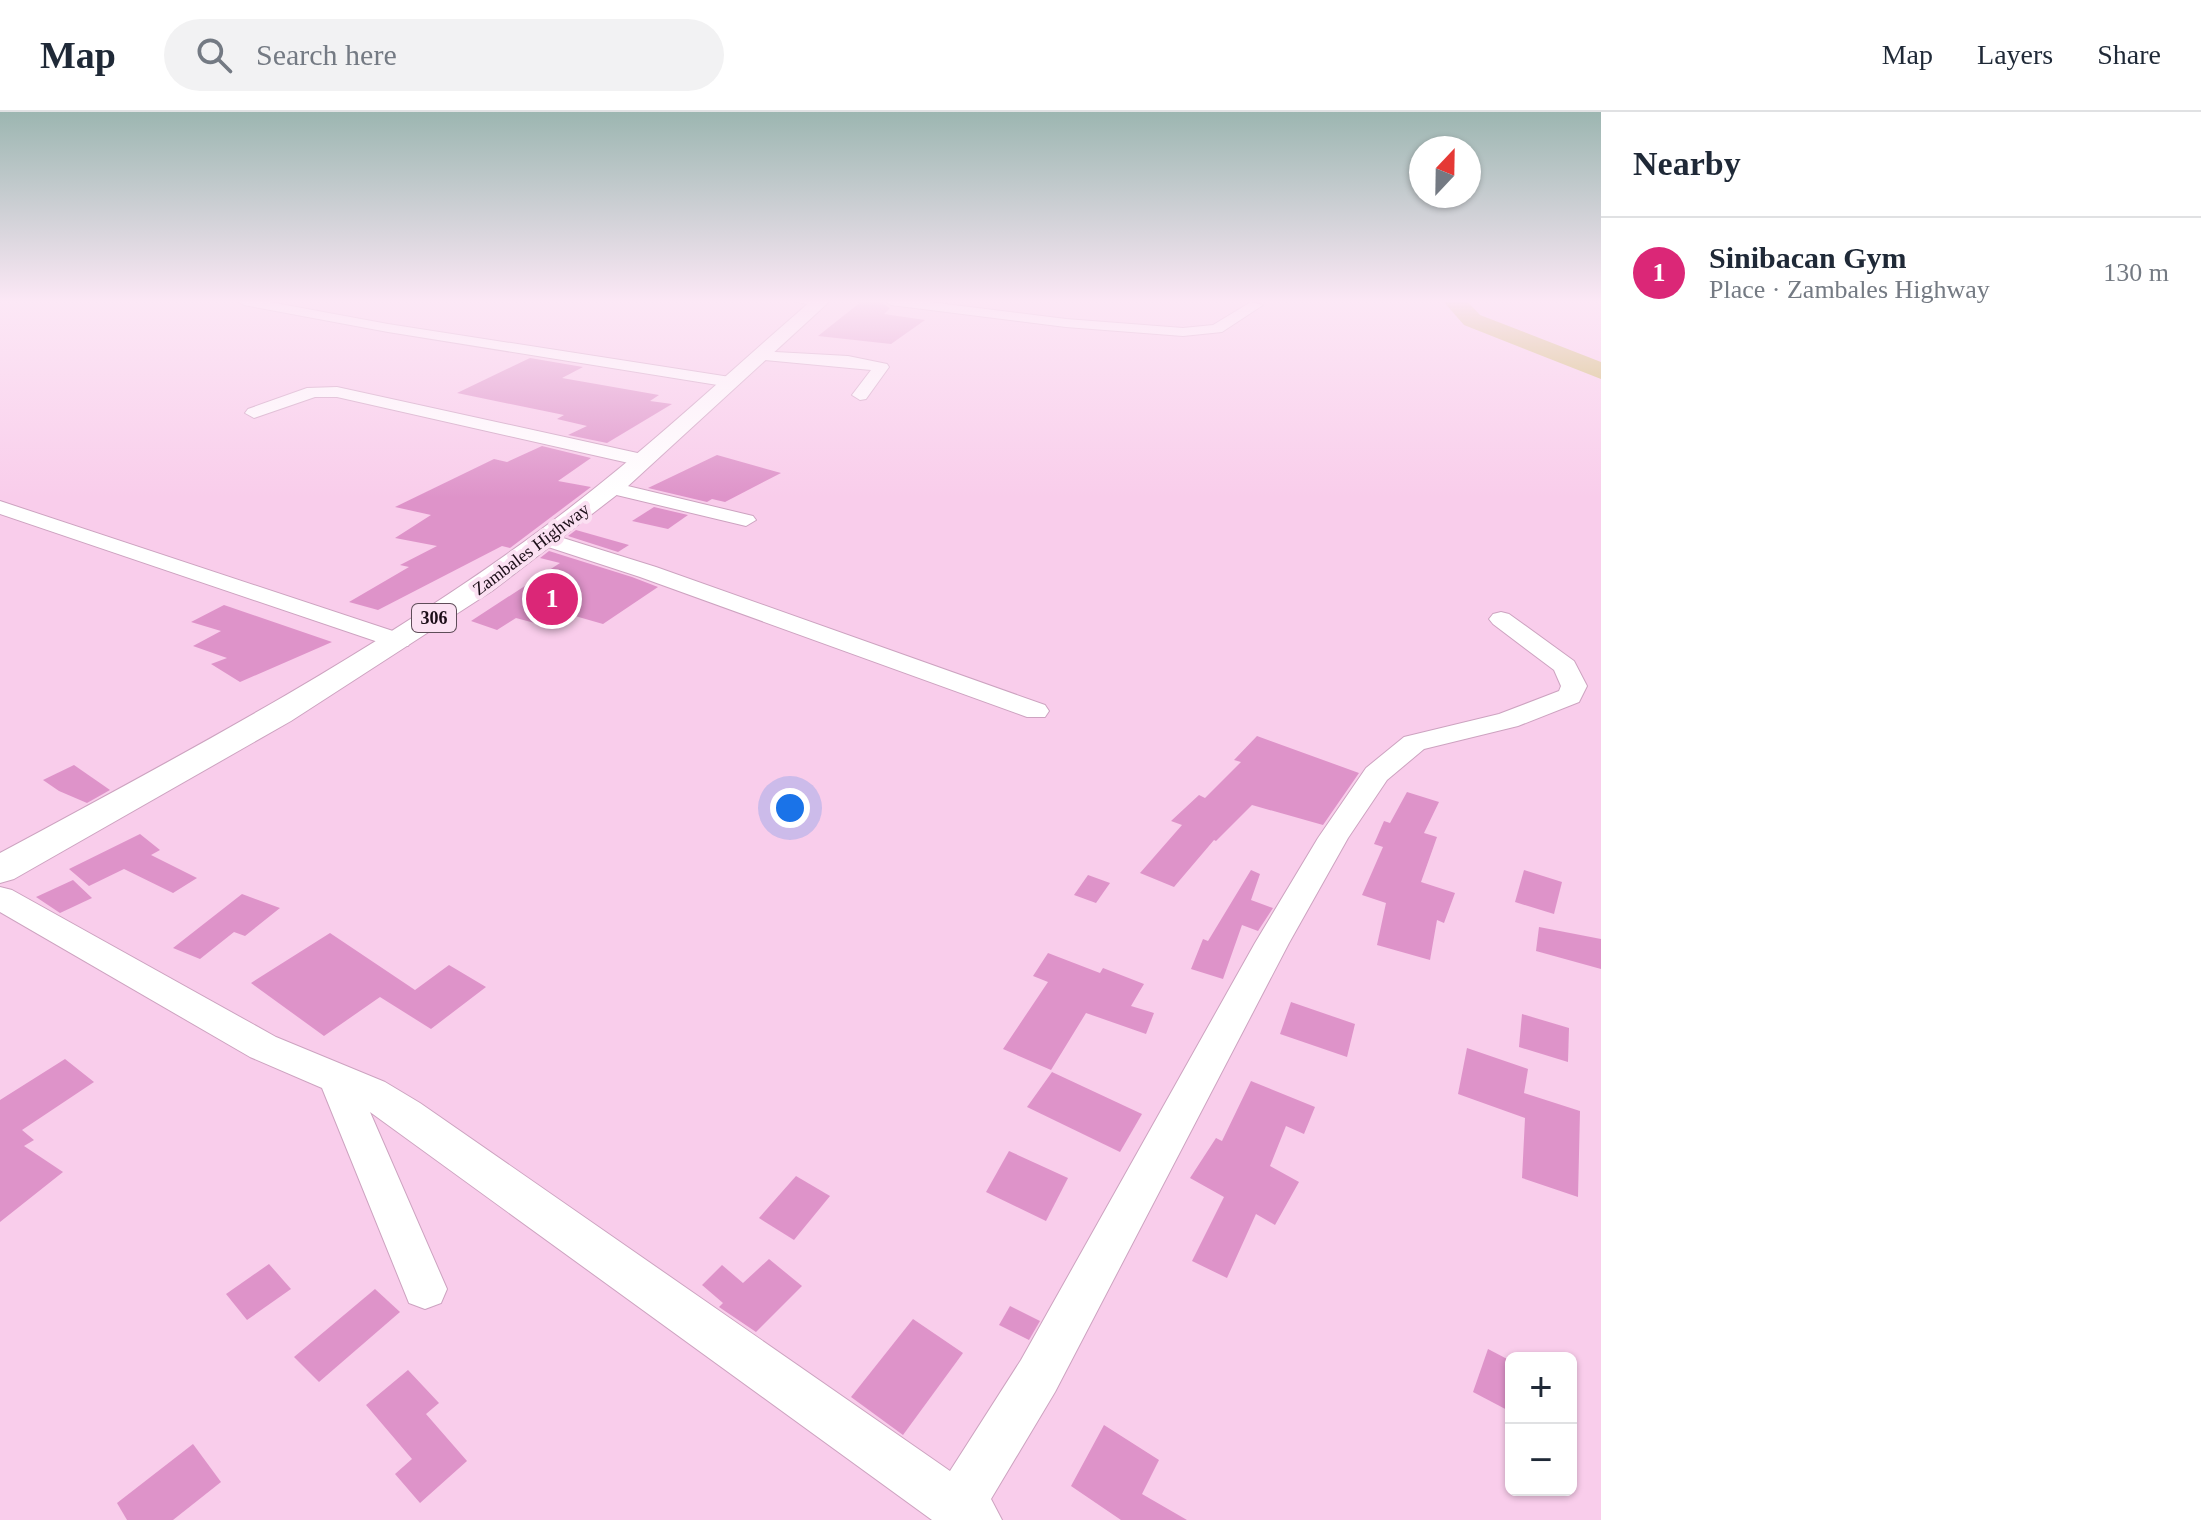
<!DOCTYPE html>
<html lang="en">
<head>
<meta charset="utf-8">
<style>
	body { margin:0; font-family:"Times New Roman",serif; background:#f2f2f3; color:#1f2937 }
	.controls { position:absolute; right:24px; bottom:24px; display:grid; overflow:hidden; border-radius:12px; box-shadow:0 2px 6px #0004 }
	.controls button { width:72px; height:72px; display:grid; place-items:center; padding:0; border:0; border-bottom:2px solid #e0e1e3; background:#fff; color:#1f2937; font:40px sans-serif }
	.compass { position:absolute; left:1409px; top:24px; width:72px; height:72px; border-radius:50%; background:#fff; box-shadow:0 2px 6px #0004; rotate:22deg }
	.you { position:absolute; left:790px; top:696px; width:28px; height:28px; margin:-20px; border:6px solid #fff; border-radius:50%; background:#1a73e8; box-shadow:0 0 0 12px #1a73e833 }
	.badge { display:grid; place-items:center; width:52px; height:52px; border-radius:50%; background:#db2777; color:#fff; font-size:26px; font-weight:700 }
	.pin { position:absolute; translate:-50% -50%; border:4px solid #fff; box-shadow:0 2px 8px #0006 }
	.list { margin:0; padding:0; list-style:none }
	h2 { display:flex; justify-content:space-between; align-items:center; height:104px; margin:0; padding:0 32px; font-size:34px }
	h2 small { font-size:26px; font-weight:400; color:#747a83 }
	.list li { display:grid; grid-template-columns:52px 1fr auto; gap:24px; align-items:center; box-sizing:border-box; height:112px; padding:0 32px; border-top:2px solid #e0e1e3 }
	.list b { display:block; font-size:30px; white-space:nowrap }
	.list p { margin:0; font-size:26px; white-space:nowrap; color:#747a83 }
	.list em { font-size:26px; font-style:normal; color:#747a83 }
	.icon { flex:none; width:44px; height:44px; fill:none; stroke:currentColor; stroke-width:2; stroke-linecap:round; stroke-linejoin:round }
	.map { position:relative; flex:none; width:1601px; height:1408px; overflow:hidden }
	header { display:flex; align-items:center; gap:48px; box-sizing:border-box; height:112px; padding:0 40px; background:#fff; border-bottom:2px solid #e0e1e3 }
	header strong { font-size:38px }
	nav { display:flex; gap:44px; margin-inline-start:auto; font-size:28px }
	.search { width:560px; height:72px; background:#f2f2f3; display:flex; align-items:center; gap:20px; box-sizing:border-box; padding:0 28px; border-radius:44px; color:#747a83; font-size:30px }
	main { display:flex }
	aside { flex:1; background:#fff }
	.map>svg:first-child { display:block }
</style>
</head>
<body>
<header>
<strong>Map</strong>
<div class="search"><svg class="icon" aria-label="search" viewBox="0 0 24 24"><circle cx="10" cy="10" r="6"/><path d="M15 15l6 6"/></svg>Search here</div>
<nav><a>Map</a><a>Layers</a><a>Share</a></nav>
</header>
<main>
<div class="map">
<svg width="1601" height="1408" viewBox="0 0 1601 1408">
	<rect width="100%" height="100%" fill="#f9cdeb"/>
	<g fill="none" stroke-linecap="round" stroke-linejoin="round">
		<polygon fill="#cab85e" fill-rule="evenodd" points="1443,189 1467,189 1480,203 1601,250 1601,267 1464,213"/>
	</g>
	<g fill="#de93c9">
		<polygon points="862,189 882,191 890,196 884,202 925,208 891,232 818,224"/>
		<polygon points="530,246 583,255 562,266 659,283 650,289 672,292 607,331 568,323 587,314 557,307 564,303 457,281"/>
		<polygon points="542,334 591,346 558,369 591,375 510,436 502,434 378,498 349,490 409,455 400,453 437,434 395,426 431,403 395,395 494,347 507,350"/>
		<polygon points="717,343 781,361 725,390 712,387 707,390 648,376"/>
		<polygon points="654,395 688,403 668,417 632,409"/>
		<polygon points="576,418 629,433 618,440 568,424"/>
		<polygon points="549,439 632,465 658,475 603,512 575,504 557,517 516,506 497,518 471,509 560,451 540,446"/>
		<polygon points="224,493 332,530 240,570 211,552 227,546 193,534 221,519 191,510"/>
		<polygon points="1257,624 1359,661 1323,713 1252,693 1216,729 1214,728 1174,775 1140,761 1182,713 1171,709 1199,683 1205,686 1241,650 1234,648"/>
		<polygon points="74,653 110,678 87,691 59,679 43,668"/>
		<polygon points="1407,680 1439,690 1424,721 1437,725 1421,770 1455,781 1444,811 1437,808 1430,848 1377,833 1386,791 1362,783 1383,735 1374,732 1384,709 1390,711"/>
		<polygon points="140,722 160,738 151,743 197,766 173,781 124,757 89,774 69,757"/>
		<polygon points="1251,758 1260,762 1251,788 1273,796 1258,819 1242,813 1223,867 1191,857 1203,827 1208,829"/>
		<polygon points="1524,758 1562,770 1554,802 1515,790"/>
		<polygon points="1088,763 1110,771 1096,791 1074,783"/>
		<polygon points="73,768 92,786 60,801 36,785"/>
		<polygon points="242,782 280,796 245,824 234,820 200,847 173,836"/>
		<polygon points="1539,815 1601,827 1601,857 1536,839"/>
		<polygon points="330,821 415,878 449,853 486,875 431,917 380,885 324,924 251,871"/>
		<polygon points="1048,841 1100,861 1103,856 1144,872 1131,894 1154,901 1146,922 1086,901 1051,958 1003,937 1048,870 1033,864"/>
		<polygon points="1291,890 1355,912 1347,945 1280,922"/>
		<polygon points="1522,902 1569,916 1568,950 1519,935"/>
		<polygon points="1467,936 1528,957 1524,981 1580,999 1578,1085 1522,1066 1525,1006 1458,982"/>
		<polygon points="65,947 94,970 22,1018 34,1028 24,1034 63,1060 0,1110 0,988"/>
		<polygon points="1052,960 1142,1002 1120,1040 1027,995"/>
		<polygon points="1251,969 1315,995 1304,1022 1286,1014 1270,1054 1299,1070 1275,1113 1256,1102 1227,1166 1192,1149 1224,1085 1190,1066 1216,1026 1222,1029"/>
		<polygon points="1009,1039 1068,1066 1046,1109 986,1080"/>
		<polygon points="796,1064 830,1084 794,1128 759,1106"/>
		<polygon points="769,1147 802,1174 756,1220 719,1195 723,1191 702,1173 722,1153 743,1171"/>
		<polygon points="269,1152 291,1177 247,1208 226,1182"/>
		<polygon points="375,1177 400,1200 319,1270 294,1245"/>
		<polygon points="1010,1194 1040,1209 1029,1228 999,1213"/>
		<polygon points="913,1207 963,1241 903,1323 851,1285"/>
		<polygon points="1488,1237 1511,1249 1511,1300 1473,1280"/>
		<polygon points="408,1258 439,1291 426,1302 467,1349 420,1391 395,1362 412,1347 366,1293"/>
		<polygon points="1104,1313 1159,1348 1142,1382 1187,1408 1121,1408 1071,1374"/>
		<polygon points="193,1332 221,1370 173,1408 127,1408 117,1391"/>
	</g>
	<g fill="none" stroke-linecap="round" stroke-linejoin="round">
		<defs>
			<g id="minor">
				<polygon points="237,189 264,189 388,212 730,265 738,270 730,275 388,220 244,193"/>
				<polygon points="794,189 823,189 825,191 818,195"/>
				<polygon points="884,189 921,189 1066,207 1183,216 1213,213 1251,190 1263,193 1222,220 1183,224 1066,215 891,193"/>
				<polygon points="759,239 848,244 887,252 889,255 866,287 860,288 852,283 871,258 754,247 751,244"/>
				<polygon points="337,275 642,342 651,348 642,354 337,285 315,285 254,306 245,301 248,297 307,276"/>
				<polygon points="611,370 753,404 756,408 746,414 604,380 601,376 604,372"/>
				<polygon points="0,389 408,524 411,529 408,534 390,534 0,402"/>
				<polygon points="547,421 656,455 1045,593 1049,599 1045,605 1027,605 640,465 539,432 536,427"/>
				<polygon points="1501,500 1509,502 1574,549 1587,574 1579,590 1518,614 1424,637 1387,668 1348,726 1289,831 1055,1280 991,1387 1002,1408 932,1408 370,1000 447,1177 441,1191 425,1197 409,1191 322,976 250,945 0,800 0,775 12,778 276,925 385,970 420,991 950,1359 1021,1248 1255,831 1318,726 1366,656 1404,625 1499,602 1559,579 1561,574 1554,558 1493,512 1489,507 1493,502"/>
			</g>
			<path id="major" d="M811,189h19l-203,186 -135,104 -201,130 -277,158 -14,4v-30c184,-99 370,-198 539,-322 96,-70 182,-152 272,-230z"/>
		</defs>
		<use href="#minor" stroke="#cda3c0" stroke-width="2"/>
		<use href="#major" stroke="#cda3c0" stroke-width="2"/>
		<use href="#minor" fill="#fff" fill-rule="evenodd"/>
		<use href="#major" fill="#fff" fill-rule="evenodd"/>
	</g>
	<linearGradient id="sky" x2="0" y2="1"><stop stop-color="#9cb6b1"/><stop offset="0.49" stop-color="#fce8f6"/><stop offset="1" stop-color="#fce8f6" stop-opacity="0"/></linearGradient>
	<rect width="1601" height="386" fill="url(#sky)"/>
	<g text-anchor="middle" stroke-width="8" stroke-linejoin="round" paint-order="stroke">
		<g font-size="18" fill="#1c0e18" stroke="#fbe0f2">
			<text transform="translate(531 437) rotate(-37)" y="6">Zambales Highway</text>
		</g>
		<rect fill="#fbe0f2" stroke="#5f4d59" stroke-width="2" x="412" y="492" width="44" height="28" rx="6"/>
		<g font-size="18" font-weight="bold" fill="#1c0e18">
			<text x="434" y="512">306</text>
		</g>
	</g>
</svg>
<div class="controls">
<button>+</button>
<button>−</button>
</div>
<svg class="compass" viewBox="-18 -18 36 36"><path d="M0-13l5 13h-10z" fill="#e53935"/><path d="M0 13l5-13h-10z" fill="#747a83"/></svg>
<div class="you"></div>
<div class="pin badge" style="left:552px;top:487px">1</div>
</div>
<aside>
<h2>Nearby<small></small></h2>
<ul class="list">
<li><span class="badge">1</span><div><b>Sinibacan Gym</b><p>Place · Zambales Highway</p></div><em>130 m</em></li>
</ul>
</aside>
</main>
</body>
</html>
